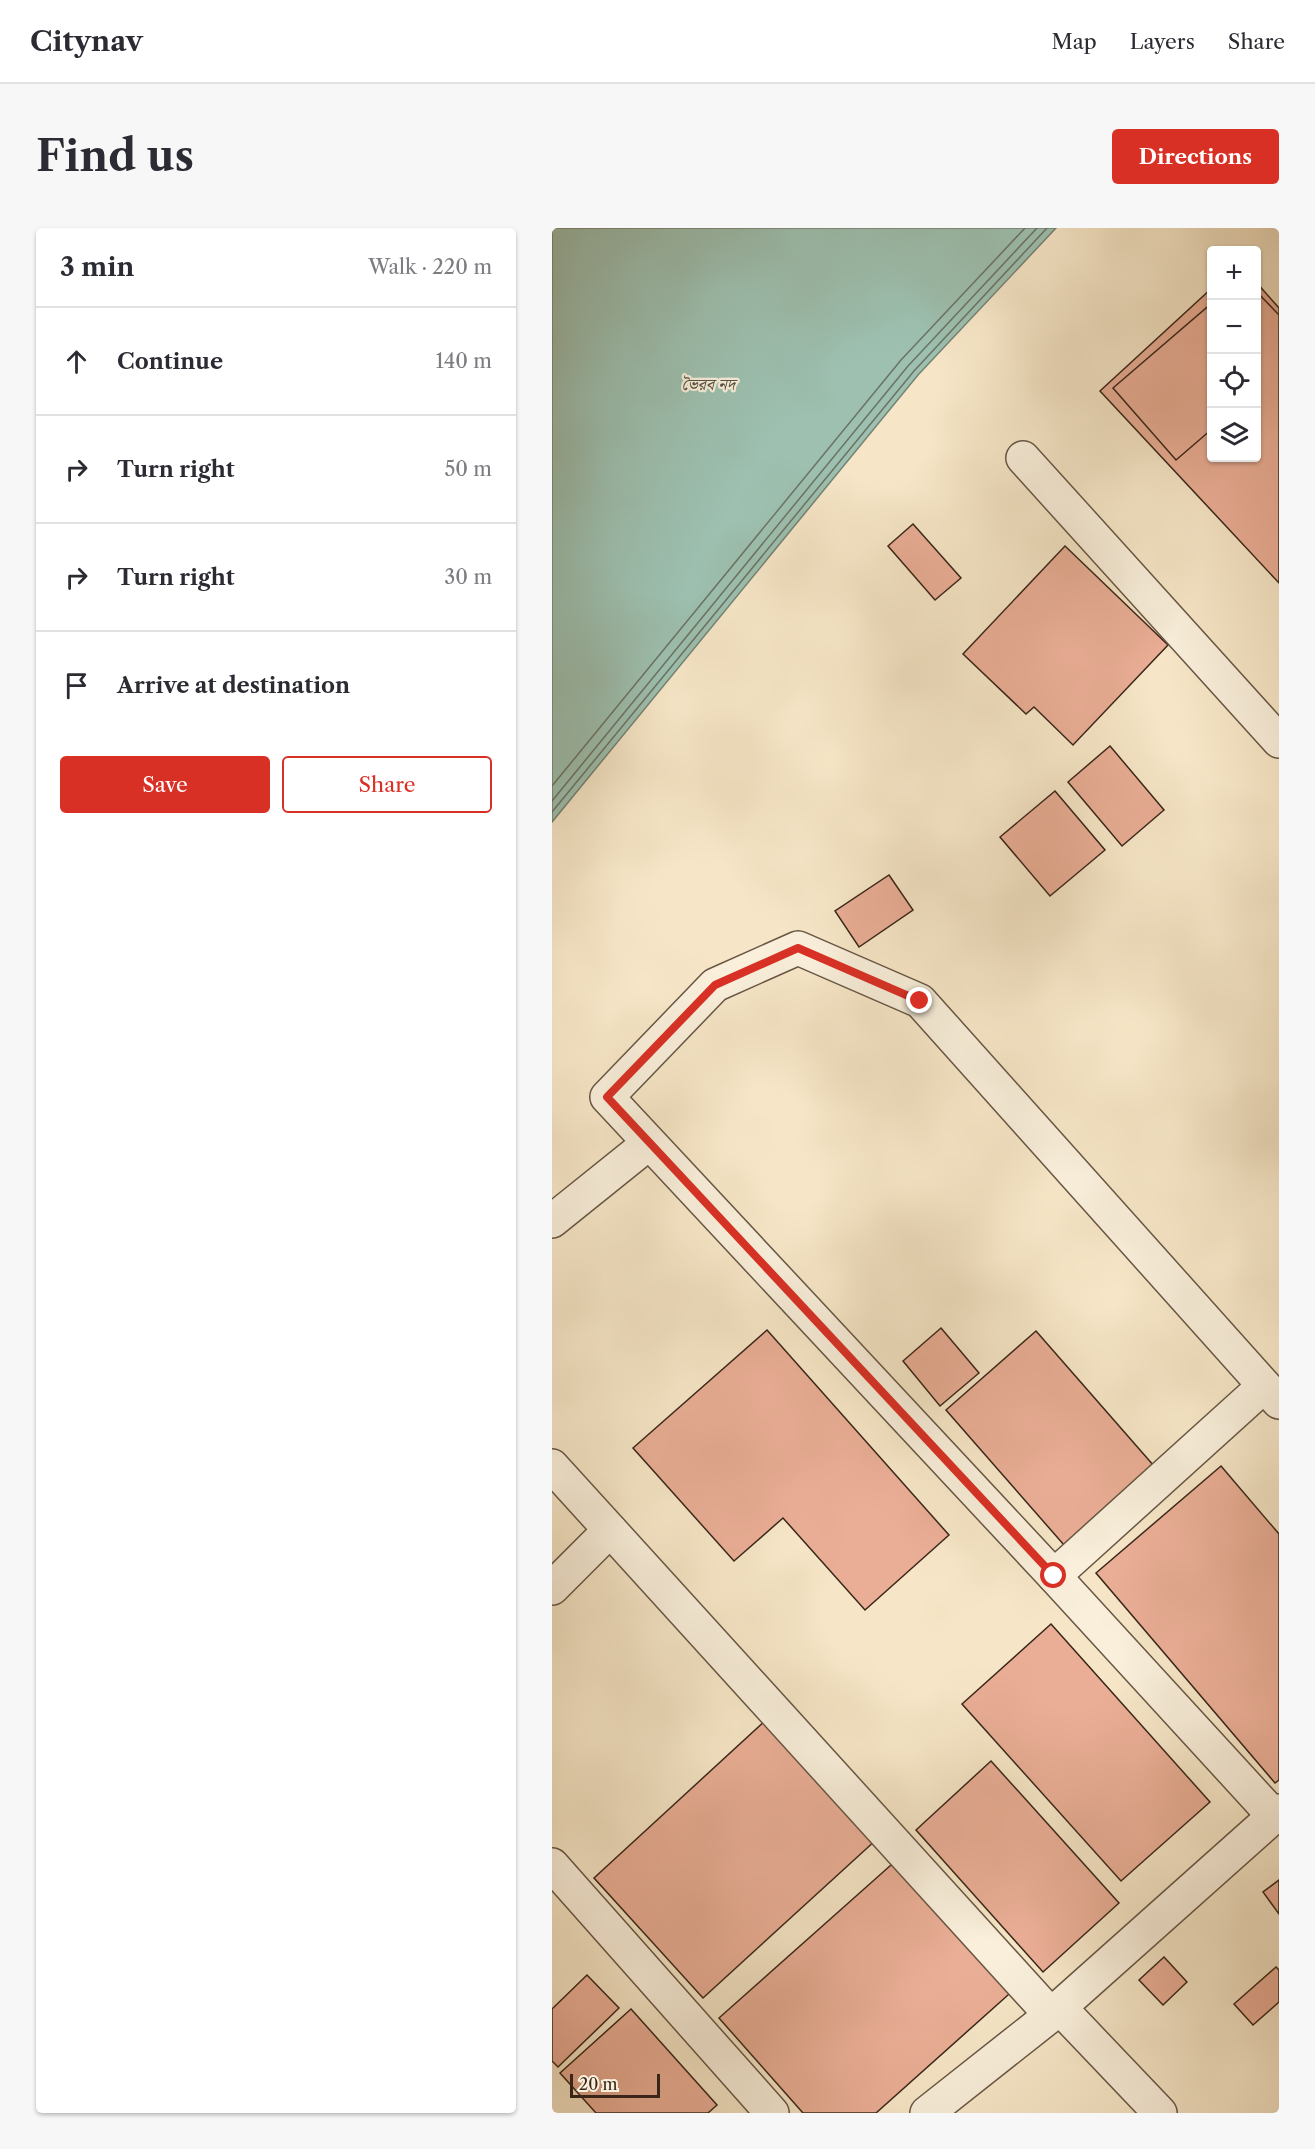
<!DOCTYPE html>
<html lang="en">
<head>
<meta charset="utf-8">
<style>
	body { margin:0; font-family:"Libre Caslon Text","Noto Serif Bengali",serif; background:#f7f7f7; color:#2b2b33 }
	.controls { position:absolute; right:18px; top:18px; display:grid; overflow:hidden; border-radius:6px; box-shadow:0 2px 4px #0004 }
	.controls button { width:54px; height:54px; display:grid; place-items:center; padding:0; border:0; border-bottom:2px solid #e1e1e2; background:#fff; color:#2b2b33; font:30px sans-serif }
	.scale { position:absolute; left:18px; bottom:15px; width:90px; box-sizing:border-box; padding-left:6px; border:3px solid #392619; border-top:0; font-size:16px; line-height:21px; white-space:nowrap; color:#392619; -webkit-text-stroke:4px #f9efdb; paint-order:stroke }
	.stop { position:absolute; width:18px; height:18px; margin:-14px; border:4px solid #d93025; border-radius:50%; background:#fff }
	.stop.end { background:#d93025; border-color:#fff; box-shadow:0 2px 6px #0008 }
	.list { margin:0; padding:0; list-style:none }
	h2 { display:flex; justify-content:space-between; align-items:center; height:78px; margin:0; padding:0 24px; font-size:26px }
	h2 small { font-size:20px; font-weight:400; color:#7c7c81 }
	.list li { display:grid; grid-template-columns:39px 1fr auto; gap:18px; align-items:center; box-sizing:border-box; height:108px; padding:0 24px; border-top:2px solid #e1e1e2 }
	.list b { display:block; font-size:22px; white-space:nowrap }
	.list em { font-size:20px; font-style:normal; color:#7c7c81 }
	.actions { display:flex; gap:12px; padding:18px 24px }
	.actions a { flex:1; padding:14px 0; border:2px solid #d93025; border-radius:6px; text-align:center; font-size:21px; color:#d93025 }
	.actions .main { background:#d93025; color:#fff }
	.icon { flex:none; width:33px; height:33px; fill:none; stroke:currentColor; stroke-width:2; stroke-linecap:round; stroke-linejoin:round }
	.map { position:relative; flex:none; width:727px; height:1885px; overflow:hidden; border-radius:6px }
	header { display:flex; align-items:center; gap:36px; box-sizing:border-box; height:84px; padding:0 30px; background:#fff; border-bottom:2px solid #e1e1e2 }
	header strong { font-size:28px }
	nav { display:flex; gap:33px; margin-inline-start:auto; font-size:21px }
	.intro { display:flex; align-items:center; justify-content:space-between; box-sizing:border-box; height:144px; padding:0 36px }
	h1 { margin:0; font-size:42px }
	.button { padding:15px 27px; border-radius:6px; background:#d93025; color:#fff; font-size:21px; font-weight:700 }
	main { display:flex; gap:36px; padding:0 36px }
	aside { flex:1; background:#fff; border-radius:6px; box-shadow:0 2px 4px #0004 }
	.map>svg:first-child { display:block }
</style>
</head>
<body>
<header>
<strong>Citynav</strong>
<nav><a>Map</a><a>Layers</a><a>Share</a></nav>
</header>
<div class="intro"><h1>Find us</h1><a class="button">Directions</a></div>
<main>
<aside>
<h2>3 min<small>Walk · 220 m</small></h2>
<ul class="list">
<li><svg class="icon" aria-label="ahead" viewBox="0 0 24 24"><path d="M12 20V5M6 11l6-6 6 6"/></svg><div><b>Continue</b></div><em>140 m</em></li>
<li><svg class="icon" aria-label="right" viewBox="0 0 24 24"><path d="M7 20v-9h11M14 6l5 5-5 5"/></svg><div><b>Turn right</b></div><em>50 m</em></li>
<li><svg class="icon" aria-label="right" viewBox="0 0 24 24"><path d="M7 20v-9h11M14 6l5 5-5 5"/></svg><div><b>Turn right</b></div><em>30 m</em></li>
<li><svg class="icon" aria-label="arrive" viewBox="0 0 24 24"><path d="M6 21V4h12l-3 4 3 4H6"/></svg><div><b>Arrive at destination</b></div></li>
</ul>
<div class="actions"><a class="main">Save</a><a>Share</a></div>
</aside>
<div class="map">
<svg width="727" height="1885" viewBox="0 0 727 1885">
	<rect width="100%" height="100%" fill="#f6e6c7"/>
	<filter id="stains"><feTurbulence type="fractalNoise" baseFrequency=".00333" numOctaves="4"/><feColorMatrix values="0 0 0 0 .2 0 0 0 0 .09 0 0 0 0 .02 0 0 0 .5 -.17"/></filter>
	<radialGradient id="worn" r=".72"><stop offset=".6" stop-color="#630" stop-opacity="0"/><stop offset="1" stop-color="#630" stop-opacity=".3"/></radialGradient>
	<polygon fill="#9dc0b0" stroke="#758274" stroke-width="1.5" points="0,0 504,0 366,147 0,594"/>
	<g fill="none" stroke-linecap="round" stroke-linejoin="round">
		<g stroke="#6b7364" stroke-width="1.5">
			<polyline points="0,558 349,132 473,0"/>
			<polyline points="0,573 356,138 485,0"/>
			<polyline points="0,584 362,143 495,0"/>
		</g>
	</g>
	<g fill="#eaae96" stroke="#392619" stroke-width="1.5">
		<polygon points="704,54 727,80 727,143 704,162"/>
		<polygon points="660,60 660,230 704,230 704,63 727,87 727,355 548,163"/>
		<polygon points="660,75 660,201 624,232 561,160"/>
		<polygon points="361,296 409,350 383,372 336,318"/>
		<polygon points="513,318 616,417 521,517 482,479 474,486 411,426"/>
		<polygon points="558,518 612,582 570,618 516,554"/>
		<polygon points="503,563 553,622 498,668 448,609"/>
		<polygon points="337,647 361,682 307,719 283,683"/>
		<polygon points="389,1100 427,1145 388,1178 351,1133"/>
		<polygon points="215,1102 397,1307 313,1382 231,1290 182,1333 81,1220"/>
		<polygon points="484,1103 602,1238 512,1317 394,1182"/>
		<polygon points="669,1238 727,1306 727,1552 723,1555 544,1345"/>
		<polygon points="499,1396 658,1574 569,1653 410,1476"/>
		<polygon points="215,1491 325,1611 151,1770 42,1650"/>
		<polygon points="439,1533 567,1675 491,1744 364,1602"/>
		<polygon points="348,1629 465,1759 324,1885 251,1885 167,1790"/>
		<polygon points="727,1652 727,1686 711,1664"/>
		<polygon points="612,1729 635,1754 611,1777 587,1752"/>
		<polygon points="724,1739 727,1742 727,1774 701,1797 682,1776"/>
		<polygon points="35,1747 67,1780 6,1839 0,1833 0,1781"/>
		<polygon points="79,1781 165,1877 156,1885 44,1885 8,1845"/>
	</g>
	<g fill="none" stroke-linecap="round" stroke-linejoin="round">
		<defs>
			<g id="minor">
				<polyline points="471,230 727,513"/>
				<polyline points="0,993 97,915"/>
				<polyline points="727,1174 368,773 246,720 163,757 55,869 502,1348 722,1588 727,1583"/>
				<polyline points="0,1238 499,1787 722,1588"/>
				<polyline points="502,1348 712,1158"/>
				<polyline points="0,1360 58,1302"/>
				<polyline points="0,1637 220,1885"/>
				<polyline points="508,1780 608,1885"/>
				<polyline points="375,1885 499,1787"/>
			</g>
		</defs>
		<use href="#minor" stroke="#685644" stroke-width="36"/>
		<use href="#minor" stroke="#f9efdb" stroke-width="33"/>
	</g>
	<g fill="none" stroke-linecap="round" stroke-linejoin="round">
		<polyline stroke="#d93025" stroke-width="8" points="368,773 246,720 163,757 55,869 502,1348"/>
	</g>
	<g text-anchor="middle" stroke-width="4.5" stroke-linejoin="round" paint-order="stroke">
		<g font-size="16" font-style="italic" fill="#575446" stroke="#f9efdb">
			<text x="156" y="162">ভৈরব নদ</text>
		</g>
	</g>
	<rect width="100%" height="100%" filter="url(#stains)"/>
	<rect width="100%" height="100%" fill="url(#worn)"/>
</svg>
<div class="controls">
<button>+</button>
<button>−</button>
<button><svg class="icon" aria-label="locate" viewBox="0 0 24 24"><circle cx="12" cy="12" r="6"/><path d="M12 2v4M12 18v4M2 12h4M18 12h4"/></svg></button>
<button><svg class="icon" aria-label="layers" viewBox="0 0 24 24"><path d="M12 4l9 5-9 5-9-5zM3 14l9 5 9-5"/></svg></button>
</div>
<div class="scale">20 m</div>
<div class="stop" style="left:502px;top:1348px"></div>
<div class="stop end" style="left:368px;top:773px"></div>
</div>
</main>
</body>
</html>
